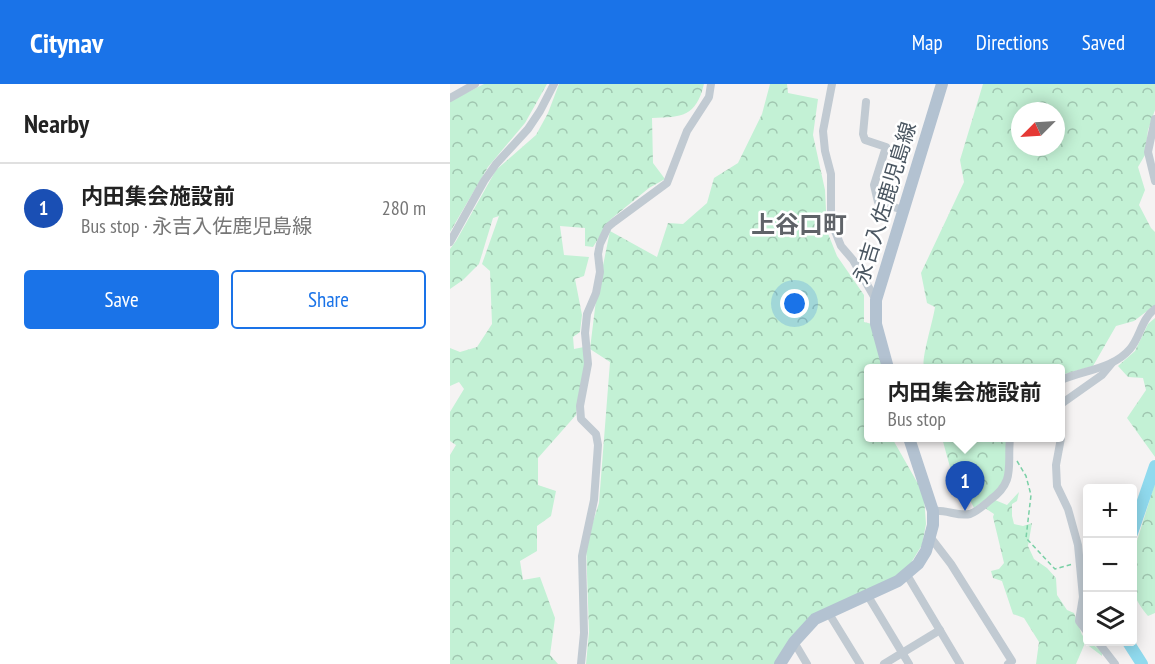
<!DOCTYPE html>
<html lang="en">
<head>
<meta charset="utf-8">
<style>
	body { margin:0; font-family:"PT Sans Narrow","Noto Sans JP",sans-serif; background:#f6f6f6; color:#222 }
	.controls { position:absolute; right:18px; bottom:18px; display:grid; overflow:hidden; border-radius:6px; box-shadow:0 3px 15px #0003 }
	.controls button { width:54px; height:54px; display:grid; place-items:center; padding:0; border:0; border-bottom:2px solid #e0e0e0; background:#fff; color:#222; font:30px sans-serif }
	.compass { position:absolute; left:561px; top:18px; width:54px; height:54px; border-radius:50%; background:#fff; box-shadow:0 3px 15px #0003; rotate:246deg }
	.you { position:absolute; left:345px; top:220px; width:21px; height:21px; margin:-15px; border:4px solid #fff; border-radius:50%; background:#1a73e8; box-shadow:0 0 0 9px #1a73e833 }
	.badge { display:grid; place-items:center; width:39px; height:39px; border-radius:50%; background:#1a73e8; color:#fff; font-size:20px; font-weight:700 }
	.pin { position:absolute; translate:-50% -50px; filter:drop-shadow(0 2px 3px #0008) }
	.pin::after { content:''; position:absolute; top:32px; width:21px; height:18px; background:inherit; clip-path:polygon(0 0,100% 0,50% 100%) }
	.popup { position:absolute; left:414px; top:280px; width:201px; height:78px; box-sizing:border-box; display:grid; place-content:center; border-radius:6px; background:#fff; filter:drop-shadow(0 2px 4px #0005); font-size:20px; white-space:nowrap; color:#767676 }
	.popup b { font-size:22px; color:#222 }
	.popup::after { content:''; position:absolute; left:50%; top:100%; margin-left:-12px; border:12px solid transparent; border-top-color:#fff }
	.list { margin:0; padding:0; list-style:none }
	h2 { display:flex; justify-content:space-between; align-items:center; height:78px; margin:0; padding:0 24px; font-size:26px }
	h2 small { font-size:20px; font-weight:400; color:#767676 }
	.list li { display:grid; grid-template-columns:39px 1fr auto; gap:18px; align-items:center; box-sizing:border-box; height:90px; padding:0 24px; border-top:2px solid #e0e0e0 }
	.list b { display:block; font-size:22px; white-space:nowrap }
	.list p { margin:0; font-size:20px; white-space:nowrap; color:#767676 }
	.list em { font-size:20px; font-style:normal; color:#767676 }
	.actions { display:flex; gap:12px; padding:18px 24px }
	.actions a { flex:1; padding:14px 0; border:2px solid #1a73e8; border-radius:6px; text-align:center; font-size:21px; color:#1a73e8 }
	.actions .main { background:#1a73e8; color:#fff }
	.icon { flex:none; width:33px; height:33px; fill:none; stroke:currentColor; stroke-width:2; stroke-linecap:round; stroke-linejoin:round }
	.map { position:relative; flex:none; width:705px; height:580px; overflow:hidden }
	header { display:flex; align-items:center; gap:36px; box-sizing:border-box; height:84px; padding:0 30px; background:#1a73e8; color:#fff }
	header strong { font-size:28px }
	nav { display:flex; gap:33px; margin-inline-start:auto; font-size:21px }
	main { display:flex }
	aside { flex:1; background:#fff }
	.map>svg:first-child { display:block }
</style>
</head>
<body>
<header>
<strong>Citynav</strong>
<nav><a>Map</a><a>Directions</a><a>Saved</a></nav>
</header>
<main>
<aside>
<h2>Nearby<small></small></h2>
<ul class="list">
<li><span class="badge" style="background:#1a4fb4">1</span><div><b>内田集会施設前</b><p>Bus stop · 永吉入佐鹿児島線</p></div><em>280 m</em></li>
</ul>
<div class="actions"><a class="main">Save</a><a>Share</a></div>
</aside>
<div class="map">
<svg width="705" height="580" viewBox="0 0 705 580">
	<defs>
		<pattern id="forest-crowns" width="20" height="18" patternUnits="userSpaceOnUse" patternTransform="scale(1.5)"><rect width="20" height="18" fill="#c3f1d5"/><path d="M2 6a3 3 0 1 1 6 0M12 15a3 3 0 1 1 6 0" fill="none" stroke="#a0c6b0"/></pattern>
	</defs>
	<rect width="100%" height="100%" fill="#f5f3f3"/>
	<g fill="url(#forest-crowns)" fill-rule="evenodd">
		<polygon points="34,0 97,0 75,39 38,83 0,148 0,17"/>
		<path d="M109,0h145c-8,33 -22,33 -52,34l1,45 12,16 -16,9 -38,31 -18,28 -8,-1v-18l-25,-2 4,29 25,2 -5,19 -9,3 7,36 -2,17 -7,5 1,12 10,-2 1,20 -9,48 -38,43v27l18,6 -5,25 -14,10v25l-17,10 3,19 17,-3 15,41 -5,37 8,9h-108v-209l6,-10 -6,-4v-29l14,-23 -5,-7 -9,4v-38l10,4 17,-5 15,-23 -2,-53 -8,-7 17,-48 -6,2 -14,46 -16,16 -13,9v-40l6,-8 40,-71 40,-35 12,-22z"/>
		<polygon points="320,0 337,0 338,9 368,15 363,51 375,106 377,147 387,172 414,211 414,238 422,240 435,284 419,284 419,354 442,354 467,398 473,400 476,440 472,461 459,482 445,495 365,531 327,580 136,580 139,548 136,460 149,419 160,278 140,265 146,216 160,147 207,173 218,139 233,140 257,119 264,94 288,79 312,30"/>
		<path d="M533,0h172v26l-7,20 -3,25 -7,12 7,23 -6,15 12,23 4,4v73l-21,16 -18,5 -23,40 -32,9v-7h-137c-3,-10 9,-46 11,-61l-8,-4 -6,-30 43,-91 -4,-22zM570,27h36v36h-36z"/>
		<polygon points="705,234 705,373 677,334 696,306 693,294 678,293 668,282 685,267 698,240"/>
		<path d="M492,354h65c-1,10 0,19 0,29 0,20 -19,30 -33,41l-3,-6 -6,-25 -12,1z"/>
		<path d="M705,399v130l-7,3c-21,-25 -16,-36 -15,-67l3,-5z"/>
		<polygon points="569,408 567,417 562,420 562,432 564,440 573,442 582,439 578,462 584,475 597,484 606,494 607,511 617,526 624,529 632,551 652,568 652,572 635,559 626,580 586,580 589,558 574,534 563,530 552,497 543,494 541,487 549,485 554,479 543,433 544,430 535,424 545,416 557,421"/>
	</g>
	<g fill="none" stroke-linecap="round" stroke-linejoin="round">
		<g stroke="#90daee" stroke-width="12">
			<polyline points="682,449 705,382"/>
			<polyline points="678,558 692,580"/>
		</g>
		<polyline stroke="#7ad0a6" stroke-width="1.5" stroke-dasharray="4.5 3" stroke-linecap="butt" points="567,377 576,392 581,411 576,454 605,485 623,480"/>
		<g stroke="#c1cad2" stroke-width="8">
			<polyline points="382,0 373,47 375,67 381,90 381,137 391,162 403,176 426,216"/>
			<polyline points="0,14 25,0"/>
			<polyline points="416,18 413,50 415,56 436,63 424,101 428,118 453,126"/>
			<polyline points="705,35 698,68 705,97"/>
			<polyline points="0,158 34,97 46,80 78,45 90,27 104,0"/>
			<path d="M611,296c23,-10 52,-11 69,-31 11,-13 11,-30 25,-40"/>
			<polyline points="611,320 652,291 662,279"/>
			<polyline points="611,354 606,381 607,402 618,425 628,461 633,513 629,537 638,549"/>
			<path d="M483,427c13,-2 25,6 37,3 8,-3 14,-9 20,-14 26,-19 17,-34 20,-62"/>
			<polyline points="481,454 501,480 562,577 558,580"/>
			<polyline points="457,491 510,580"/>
			<polyline points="418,512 459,580"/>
			<polyline points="378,528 410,580"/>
			<polyline points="344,558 357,580"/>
			<polyline points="648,558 665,580"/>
			<polyline points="131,580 134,549 132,472 144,416 148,361 146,350 131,335 130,322 138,280 135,249 137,230 146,209 150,188 148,170 150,160 158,143 164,138 217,99 237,47 259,13 261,0"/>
			<polyline points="434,580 490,546"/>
		</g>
		<g stroke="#b3c2d1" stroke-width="12">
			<polyline points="438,284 426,240 426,216 492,0"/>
			<polyline points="330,580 344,558 365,535 448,497 468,480 476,467 483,441 483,427 459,354"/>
		</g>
	</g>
	<g text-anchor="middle" stroke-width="5" stroke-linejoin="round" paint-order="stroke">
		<g font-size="21" fill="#4a5661" stroke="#fff">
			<text transform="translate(435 119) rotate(-73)" y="7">永吉入佐鹿児島線</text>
		</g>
		<g font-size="24" font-weight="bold" fill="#5f6368" stroke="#fff">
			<text x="349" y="149">上谷口町</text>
		</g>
	</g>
</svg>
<div class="controls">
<button>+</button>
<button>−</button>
<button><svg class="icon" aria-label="layers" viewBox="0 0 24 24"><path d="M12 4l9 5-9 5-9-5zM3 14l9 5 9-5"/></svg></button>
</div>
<svg class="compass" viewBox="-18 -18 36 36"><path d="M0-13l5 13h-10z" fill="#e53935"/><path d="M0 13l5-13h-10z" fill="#767676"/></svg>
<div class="you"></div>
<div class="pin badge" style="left:515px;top:427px;background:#1a4fb4">1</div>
<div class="popup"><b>内田集会施設前</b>Bus stop</div>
</div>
</main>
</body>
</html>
